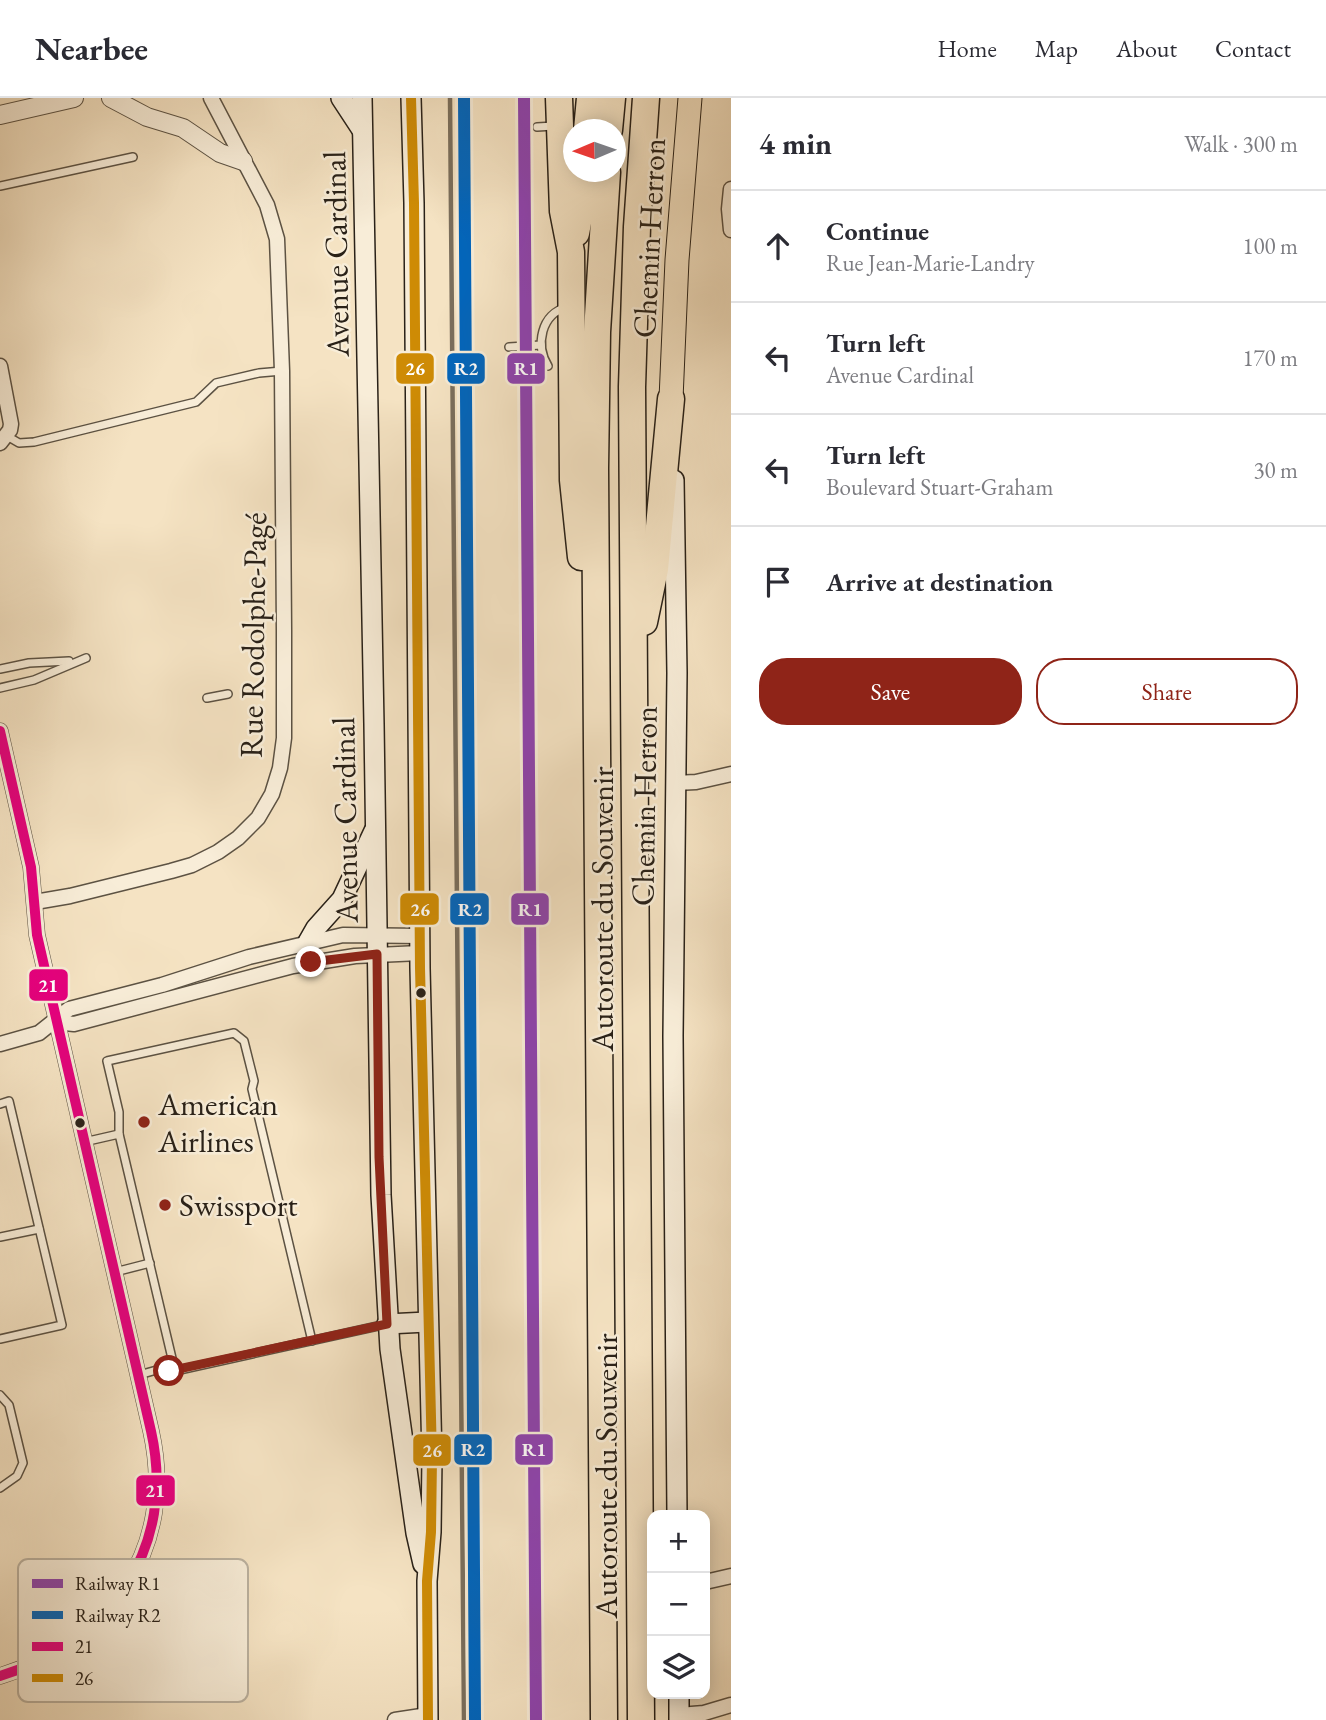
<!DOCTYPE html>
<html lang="en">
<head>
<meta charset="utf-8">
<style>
	body { margin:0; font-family:"EB Garamond",serif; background:#f2f2f3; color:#2b2b33 }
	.controls { position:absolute; right:21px; bottom:21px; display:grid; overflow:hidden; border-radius:14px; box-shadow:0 4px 18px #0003 }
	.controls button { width:63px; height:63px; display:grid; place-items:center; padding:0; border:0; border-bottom:2px solid #e1e1e2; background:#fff; color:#2b2b33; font:35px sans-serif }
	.compass { position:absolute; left:563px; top:21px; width:63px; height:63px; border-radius:50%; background:#fff; box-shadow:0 4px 18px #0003; rotate:268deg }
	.stop { position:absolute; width:21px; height:21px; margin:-16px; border:5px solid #8f2418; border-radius:50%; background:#fff }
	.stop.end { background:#8f2418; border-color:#fff; box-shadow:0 2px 7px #0008 }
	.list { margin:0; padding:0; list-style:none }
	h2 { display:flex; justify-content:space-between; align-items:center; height:91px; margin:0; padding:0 28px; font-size:30px }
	h2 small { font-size:23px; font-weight:400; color:#7c7c81 }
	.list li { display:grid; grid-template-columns:46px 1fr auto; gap:21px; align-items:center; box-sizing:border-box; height:112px; padding:0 28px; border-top:2px solid #e1e1e2 }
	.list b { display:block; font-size:26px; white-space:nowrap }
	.list p { margin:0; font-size:23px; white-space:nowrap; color:#7c7c81 }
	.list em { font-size:23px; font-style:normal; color:#7c7c81 }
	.actions { display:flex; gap:14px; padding:21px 28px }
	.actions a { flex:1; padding:16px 0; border:2px solid #8f2418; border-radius:28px; text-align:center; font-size:24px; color:#8f2418 }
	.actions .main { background:#8f2418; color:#fff }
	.icon { flex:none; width:38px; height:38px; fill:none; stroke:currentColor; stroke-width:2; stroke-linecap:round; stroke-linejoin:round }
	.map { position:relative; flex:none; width:731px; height:1622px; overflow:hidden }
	header { display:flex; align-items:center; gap:42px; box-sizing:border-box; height:98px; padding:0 35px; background:#fff; border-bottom:2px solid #e1e1e2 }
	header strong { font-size:33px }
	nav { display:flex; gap:38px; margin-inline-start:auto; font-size:24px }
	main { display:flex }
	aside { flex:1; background:#fff }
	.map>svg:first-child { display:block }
</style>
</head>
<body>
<header>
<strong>Nearbee</strong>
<nav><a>Home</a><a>Map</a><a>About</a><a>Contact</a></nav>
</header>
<main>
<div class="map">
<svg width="731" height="1622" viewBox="0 0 731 1622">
	<rect width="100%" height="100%" fill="#f5e3c3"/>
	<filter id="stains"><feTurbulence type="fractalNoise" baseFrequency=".00286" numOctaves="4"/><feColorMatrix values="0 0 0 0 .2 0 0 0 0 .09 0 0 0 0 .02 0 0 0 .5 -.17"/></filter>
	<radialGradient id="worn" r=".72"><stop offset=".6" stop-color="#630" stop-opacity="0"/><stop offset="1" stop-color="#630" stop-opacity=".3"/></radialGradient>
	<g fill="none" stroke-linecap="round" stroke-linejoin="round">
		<polyline stroke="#7a6e5c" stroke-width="4.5" points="450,0 464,1622"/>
		<defs>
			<g id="service">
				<polyline points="537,29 554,28"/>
				<polyline points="0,88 133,59"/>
				<polyline points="509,249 541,247"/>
				<path d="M548,268c-13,-21 -7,-52 19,-59"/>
				<polyline points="7,338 19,345 34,344 196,304 216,285 259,275 282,273"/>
				<polyline points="0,571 29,565 69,563"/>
				<polyline points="0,590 34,582 86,560"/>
				<polyline points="207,600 228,596"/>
				<polyline points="0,1006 9,1003 62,1227 0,1241"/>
				<polyline points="119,1036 119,1014 107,963 234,935 244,943 254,983 252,991 312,1243"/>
				<polyline points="84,1044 119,1036 175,1273"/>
				<polyline points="0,1139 39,1131"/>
				<polyline points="115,1174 150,1165"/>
				<polyline points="139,1277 160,1271 175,1273 387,1226"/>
				<polyline points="0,1297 9,1307 23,1365 17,1378 0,1390"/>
			</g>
			<g id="minor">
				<polyline points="731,91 729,111 731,132"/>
				<polyline points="0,268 11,326 10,332 0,345"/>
				<path d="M0,633l31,136 6,68 114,496c26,116 -40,211 -151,245"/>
				<polyline points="675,685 696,684 731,676"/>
				<polyline points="35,804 70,798 171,773 192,767 218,754 238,740 258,720 272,696 280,670 284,640 284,532 282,273 277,141 267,107 211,0"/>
				<polyline points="55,924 74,926 293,868 355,858 420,855"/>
				<polyline points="0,946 39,935 69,911 162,887 249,859 343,837 420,838"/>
				<polyline points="705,1484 731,1478"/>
				<polyline points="679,1617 704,1615 731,1607"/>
				<polyline points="395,1622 428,1617"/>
			</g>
			<g id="tertiary">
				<polyline points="111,0 147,19 183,30 220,55 243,63"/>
				<polyline points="0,17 74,0"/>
			</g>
			<g id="secondary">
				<polyline points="341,0 362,32"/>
				<polyline points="362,0 374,626 381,1097 390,1251 416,1435 423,1466"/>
				<polyline points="411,0 414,105 420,870 432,1360 431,1434 427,1483 428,1622"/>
				<polyline points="674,382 677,575 673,938 677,1417"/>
				<polyline points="308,844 316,830 342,801 374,733"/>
				<polyline points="387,1226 427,1224"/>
				<polyline points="679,1596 679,1622"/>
			</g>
			<polyline id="primary" points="671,301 677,162 690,0"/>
			<g id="motorway">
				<polyline points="559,0 563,113 571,154 573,382 581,459"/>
				<polyline points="587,32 590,0"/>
				<polyline points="609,32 612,0"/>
				<polyline points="576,135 580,114 584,74"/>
				<polyline points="644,524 655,471 671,301"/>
				<polyline points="604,1622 595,370 597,234 607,74"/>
				<polyline points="641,1622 632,289 637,129 646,0"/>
			</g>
		</defs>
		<use href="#service" stroke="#5c5243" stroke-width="10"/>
		<use href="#minor" stroke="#5c5243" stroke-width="17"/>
		<use href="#tertiary" stroke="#5c5243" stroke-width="20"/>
		<use href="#secondary" stroke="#292118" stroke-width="22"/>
		<use href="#primary" stroke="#292118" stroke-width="25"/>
		<use href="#motorway" stroke="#292118" stroke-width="29"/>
		<use href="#service" stroke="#f8edd8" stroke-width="7"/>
		<use href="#minor" stroke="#f8edd8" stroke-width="14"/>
		<use href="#tertiary" stroke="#f8edd8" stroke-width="18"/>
		<use href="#secondary" stroke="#f8edd8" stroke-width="19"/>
		<use href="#primary" stroke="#f5e3c3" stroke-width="23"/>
		<use href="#motorway" stroke="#f5e3c3" stroke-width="26"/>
		<defs>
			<path id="bus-1" d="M0,633l31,136 6,68 114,496c26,116 -40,211 -151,245"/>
			<polyline id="bus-2" points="411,0 414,105 420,870 432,1360 431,1434 427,1483 428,1622"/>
		</defs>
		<use href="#bus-1" stroke="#f8edd8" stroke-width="16"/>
		<use href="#bus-2" stroke="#f8edd8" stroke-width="16"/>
		<use href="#bus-1" stroke="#e5007d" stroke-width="10"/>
		<use href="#bus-2" stroke="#ce8b05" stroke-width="10"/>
		<defs>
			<polyline id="rail-1" points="524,0 536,1622"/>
			<polyline id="rail-2" points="464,0 475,1622"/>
		</defs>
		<use href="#rail-1" stroke="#f8edd8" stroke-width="18"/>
		<use href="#rail-2" stroke="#f8edd8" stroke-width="18"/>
		<use href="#rail-1" stroke="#8e44ad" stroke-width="12"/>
		<use href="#rail-2" stroke="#0065bd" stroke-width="12"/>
	</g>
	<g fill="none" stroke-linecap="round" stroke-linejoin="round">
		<polyline stroke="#8f2418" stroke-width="9" points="169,1273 387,1226 379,1059 377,856 311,864"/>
	</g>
	<g fill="#292118" stroke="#f8edd8" stroke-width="2.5">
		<circle cx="421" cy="895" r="6"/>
		<circle cx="80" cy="1025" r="6"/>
	</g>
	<g fill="#8f2418" stroke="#f8edd8" stroke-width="2.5">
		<circle cx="144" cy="1024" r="7"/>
		<circle cx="165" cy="1107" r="7"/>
	</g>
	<g text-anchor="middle" stroke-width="5" stroke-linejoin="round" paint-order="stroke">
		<g font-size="32" fill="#292118" stroke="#f8edd8">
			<text transform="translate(649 140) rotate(-87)" y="11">Chemin Herron</text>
			<text transform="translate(336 156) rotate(-91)" y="11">Avenue Cardinal</text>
			<text transform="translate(253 537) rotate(-89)" y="11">Rue Rodolphe-Pagé</text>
			<text transform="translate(644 708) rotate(-89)" y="11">Chemin Herron</text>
			<text transform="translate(345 722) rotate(-91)" y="11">Avenue Cardinal</text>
			<text transform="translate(602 811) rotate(-90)" y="11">Autoroute du Souvenir</text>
			<text transform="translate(606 1378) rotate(-90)" y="11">Autoroute du Souvenir</text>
		</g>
		<g font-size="32" fill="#292118" stroke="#f8edd8" text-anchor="start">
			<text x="158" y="1017">American<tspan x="158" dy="37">Airlines</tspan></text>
			<text x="179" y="1118">Swissport</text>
		</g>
	</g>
	<rect x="18" y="1461" width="230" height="143" rx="10" fill="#f8edd8" stroke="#bab09e" stroke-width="2"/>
	<rect x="32" y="1481" width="31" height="9" fill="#8e44ad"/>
	<rect x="32" y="1513" width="31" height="8" fill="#0065bd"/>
	<rect x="32" y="1544" width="31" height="9" fill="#e5007d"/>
	<rect x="32" y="1576" width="31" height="8" fill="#ce8b05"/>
	<g font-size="19" fill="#292118">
		<text x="75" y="1492">Railway R1</text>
		<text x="75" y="1524">Railway R2</text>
		<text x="75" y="1555">21</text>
		<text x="75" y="1587">26</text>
	</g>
	<g stroke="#f8edd8" stroke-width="2.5">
		<rect x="446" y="254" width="40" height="33" rx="7" fill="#0065bd"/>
		<rect x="506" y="254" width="40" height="33" rx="7" fill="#8e44ad"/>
		<rect x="395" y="254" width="40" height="33" rx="7" fill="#ce8b05"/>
		<rect x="510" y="794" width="40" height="34" rx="7" fill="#8e44ad"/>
		<rect x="449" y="794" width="41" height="34" rx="7" fill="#0065bd"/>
		<rect x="399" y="794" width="41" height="34" rx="7" fill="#ce8b05"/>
		<rect x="28" y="870" width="41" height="34" rx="7" fill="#e5007d"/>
		<rect x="514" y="1335" width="40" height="33" rx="7" fill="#8e44ad"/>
		<rect x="453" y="1335" width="40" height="33" rx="7" fill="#0065bd"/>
		<rect x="412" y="1335" width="40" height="34" rx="7" fill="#ce8b05"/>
		<rect x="135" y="1376" width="41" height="33" rx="7" fill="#e5007d"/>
	</g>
	<g font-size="19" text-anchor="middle" font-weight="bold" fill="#fff">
		<text x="466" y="277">R2</text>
		<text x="526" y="277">R1</text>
		<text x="415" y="277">26</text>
		<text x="530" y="818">R1</text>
		<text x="470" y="818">R2</text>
		<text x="420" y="818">26</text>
		<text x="48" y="894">21</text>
		<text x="534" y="1358">R1</text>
		<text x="473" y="1358">R2</text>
		<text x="432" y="1359">26</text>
		<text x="155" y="1399">21</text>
	</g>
	<rect width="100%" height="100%" filter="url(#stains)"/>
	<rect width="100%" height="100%" fill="url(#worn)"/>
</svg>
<div class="controls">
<button>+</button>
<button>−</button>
<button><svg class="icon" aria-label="layers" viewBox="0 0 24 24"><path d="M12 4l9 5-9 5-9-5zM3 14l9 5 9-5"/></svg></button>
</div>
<svg class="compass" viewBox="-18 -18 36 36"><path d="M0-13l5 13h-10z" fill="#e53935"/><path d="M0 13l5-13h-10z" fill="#7c7c81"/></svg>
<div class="stop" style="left:169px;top:1273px"></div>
<div class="stop end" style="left:311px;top:864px"></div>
</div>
<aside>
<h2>4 min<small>Walk · 300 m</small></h2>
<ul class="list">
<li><svg class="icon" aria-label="ahead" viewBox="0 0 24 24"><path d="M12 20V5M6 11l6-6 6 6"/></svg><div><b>Continue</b><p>Rue Jean-Marie-Landry</p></div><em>100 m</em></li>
<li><svg class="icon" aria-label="left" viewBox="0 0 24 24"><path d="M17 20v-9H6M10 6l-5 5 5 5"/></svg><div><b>Turn left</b><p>Avenue Cardinal</p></div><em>170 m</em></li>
<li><svg class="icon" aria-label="left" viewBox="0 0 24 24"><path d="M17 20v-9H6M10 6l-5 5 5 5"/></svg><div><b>Turn left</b><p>Boulevard Stuart-Graham</p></div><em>30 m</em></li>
<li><svg class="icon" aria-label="arrive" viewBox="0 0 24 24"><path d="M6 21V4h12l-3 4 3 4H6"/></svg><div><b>Arrive at destination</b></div></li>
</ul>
<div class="actions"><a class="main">Save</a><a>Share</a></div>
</aside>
</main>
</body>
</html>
